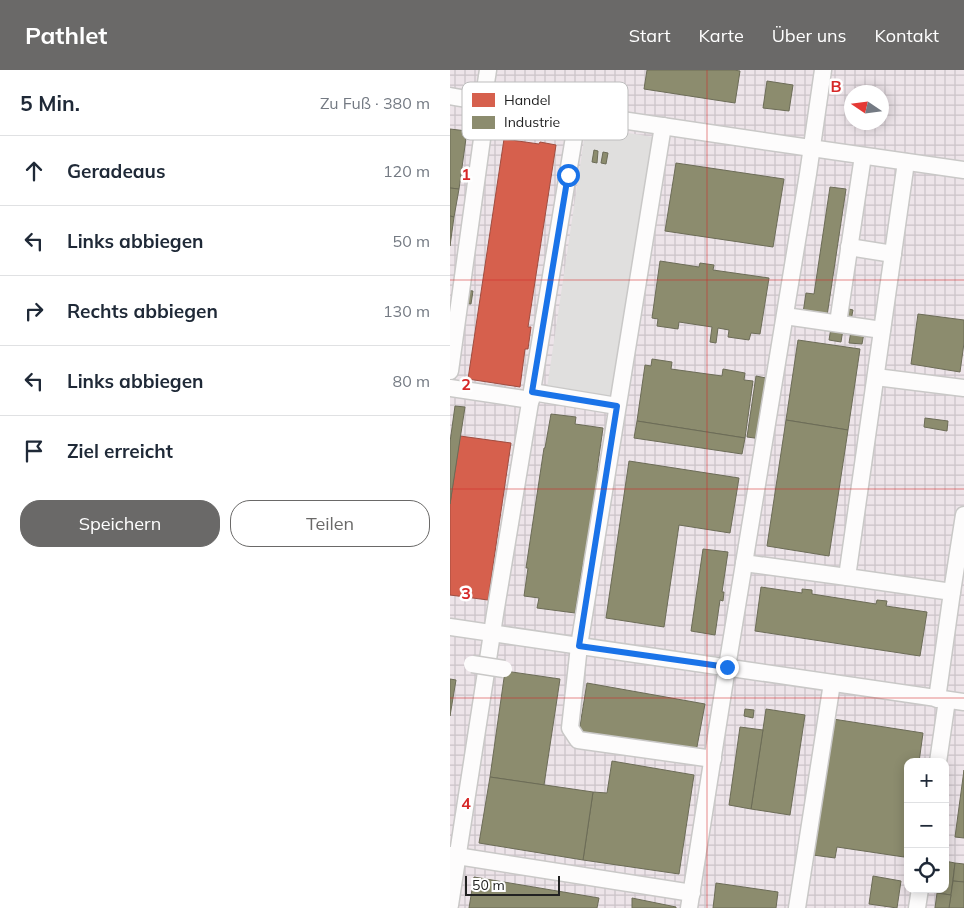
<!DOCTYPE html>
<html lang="de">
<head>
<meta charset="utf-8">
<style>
	body { margin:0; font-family:Mulish,sans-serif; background:#f2f2f3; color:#1f2937 }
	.controls { position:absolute; right:15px; bottom:15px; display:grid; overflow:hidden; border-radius:10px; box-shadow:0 2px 12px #0003 }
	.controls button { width:45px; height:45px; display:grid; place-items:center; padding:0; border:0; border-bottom:1px solid #e0e1e3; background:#fff; color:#1f2937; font:25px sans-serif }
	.compass { position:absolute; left:394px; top:15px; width:45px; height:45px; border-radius:50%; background:#fff; box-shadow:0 2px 12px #0003; rotate:283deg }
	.scale { position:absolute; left:15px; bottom:12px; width:95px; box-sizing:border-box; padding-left:5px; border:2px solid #222; border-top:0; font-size:14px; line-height:18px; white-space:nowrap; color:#222; -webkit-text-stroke:4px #fff; paint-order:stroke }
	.stop { position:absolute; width:15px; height:15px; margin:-11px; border:4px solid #1a73e8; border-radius:50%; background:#fff }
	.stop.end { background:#1a73e8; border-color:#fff; box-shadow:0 1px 5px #0008 }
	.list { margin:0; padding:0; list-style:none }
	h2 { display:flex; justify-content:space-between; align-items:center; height:65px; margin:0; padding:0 20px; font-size:21px }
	h2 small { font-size:16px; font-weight:400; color:#747a83 }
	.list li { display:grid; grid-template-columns:32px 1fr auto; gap:15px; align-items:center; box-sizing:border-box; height:70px; padding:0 20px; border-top:1px solid #e0e1e3 }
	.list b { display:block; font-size:19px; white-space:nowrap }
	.list em { font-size:16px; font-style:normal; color:#747a83 }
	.actions { display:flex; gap:10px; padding:15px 20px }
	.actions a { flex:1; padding:11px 0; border:1px solid #6a6968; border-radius:20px; text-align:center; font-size:18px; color:#6a6968 }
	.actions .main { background:#6a6968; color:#fff }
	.icon { flex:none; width:28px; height:28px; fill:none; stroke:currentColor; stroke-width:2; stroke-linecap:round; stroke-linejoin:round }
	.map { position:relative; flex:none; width:514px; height:838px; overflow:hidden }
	header { display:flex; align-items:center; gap:30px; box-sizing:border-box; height:70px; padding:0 25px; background:#6a6968; color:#fff }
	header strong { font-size:24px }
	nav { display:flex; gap:28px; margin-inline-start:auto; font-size:18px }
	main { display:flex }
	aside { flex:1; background:#fff }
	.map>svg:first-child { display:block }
</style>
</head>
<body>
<header>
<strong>Pathlet</strong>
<nav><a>Start</a><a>Karte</a><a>Über uns</a><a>Kontakt</a></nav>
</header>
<main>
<aside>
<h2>5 Min.<small>Zu Fuß · 380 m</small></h2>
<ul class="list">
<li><svg class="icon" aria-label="ahead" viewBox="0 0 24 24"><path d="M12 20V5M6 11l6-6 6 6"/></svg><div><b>Geradeaus</b></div><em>120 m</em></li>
<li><svg class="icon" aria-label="left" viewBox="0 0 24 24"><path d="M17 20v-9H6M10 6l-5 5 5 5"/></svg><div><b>Links abbiegen</b></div><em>50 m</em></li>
<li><svg class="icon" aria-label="right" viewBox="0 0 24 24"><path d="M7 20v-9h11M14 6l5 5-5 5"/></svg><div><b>Rechts abbiegen</b></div><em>130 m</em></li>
<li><svg class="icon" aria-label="left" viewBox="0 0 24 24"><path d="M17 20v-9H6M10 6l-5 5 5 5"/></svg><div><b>Links abbiegen</b></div><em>80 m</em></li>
<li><svg class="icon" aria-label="arrive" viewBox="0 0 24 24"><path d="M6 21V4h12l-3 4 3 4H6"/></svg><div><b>Ziel erreicht</b></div></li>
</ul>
<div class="actions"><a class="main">Speichern</a><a>Teilen</a></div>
</aside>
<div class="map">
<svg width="514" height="838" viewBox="0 0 514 838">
	<defs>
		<pattern id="industrial-grid" width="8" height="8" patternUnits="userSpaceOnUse" patternTransform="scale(1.25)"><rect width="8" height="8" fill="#ede4e9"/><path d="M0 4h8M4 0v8" fill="none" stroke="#cbc3c8"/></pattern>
	</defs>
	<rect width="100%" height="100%" fill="#f0eeeb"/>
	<path fill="url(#industrial-grid)" fill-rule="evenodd" d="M0,0h514v838h-514zM402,22h30v30h-30zM458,692h37v127h-37z"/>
	<polygon fill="#e0dfde" points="136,56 203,67 163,329 97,318"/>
	<g fill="#d6604d" stroke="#a04d40">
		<polygon points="54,69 89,74 90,72 106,75 78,257 81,257 78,279 75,279 70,317 18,309"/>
		<polygon points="10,366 61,373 38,530 0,525 0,434"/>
	</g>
	<g fill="#8c8c6e" stroke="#6c6c57">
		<polygon points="197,0 284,0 290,1 285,33 194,19"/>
		<polygon points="317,11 343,15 339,41 313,38"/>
		<polygon points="0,59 17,61 9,119 0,118"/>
		<polygon points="144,80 148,81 147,93 142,92"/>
		<polygon points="153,82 158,83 156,94 151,93"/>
		<polygon points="226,93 334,109 323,177 215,161"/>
		<polygon points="380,117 396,119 377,246 353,243 356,223 364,224"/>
		<polygon points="0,118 9,119 4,147 0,146"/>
		<polygon points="0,146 4,147 0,176"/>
		<polygon points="210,191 249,197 250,193 264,195 263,200 319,208 310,264 301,263 299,270 278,267 279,260 268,258 266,273 260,272 262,257 229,252 228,259 207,256 208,249 202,248"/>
		<polygon points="14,220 23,221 21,234 12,233"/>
		<polygon points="395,238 403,240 401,250 393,249"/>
		<polygon points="468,244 514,250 514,273 510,302 461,294"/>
		<polygon points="381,258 393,259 391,272 379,270"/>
		<polygon points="401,261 414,263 412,274 399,273"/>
		<polygon points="348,270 410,279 398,360 336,350"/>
		<polygon points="202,289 222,292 221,299 272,306 273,299 295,303 294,310 303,311 295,368 187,351 195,295 201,296"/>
		<polygon points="306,306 321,309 312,369 297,367"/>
		<polygon points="5,336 15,337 0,434 0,372"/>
		<polygon points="101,344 126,347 125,354 153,358 147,400 150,400 137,493 133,493 125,543 87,538 89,528 74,526 78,498 76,498 94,378 95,378"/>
		<polygon points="475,348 498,351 497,361 474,357"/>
		<polygon points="336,350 398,360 379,486 317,476"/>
		<polygon points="187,351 295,368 292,384 184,368"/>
		<polygon points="179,391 289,408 280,463 229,455 214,557 156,548"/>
		<polygon points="253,479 278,482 272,522 274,522 273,531 270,530 265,565 241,561"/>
		<polygon points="311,517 352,523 352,519 362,520 362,524 426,534 427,530 437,531 436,536 477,542 470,586 305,561"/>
		<polygon points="55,601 110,609 94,715 40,707"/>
		<polygon points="0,609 6,610 0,646"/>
		<polygon points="137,613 255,634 246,682 129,662"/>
		<polygon points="295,639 304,640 303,648 294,646"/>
		<polygon points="316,639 355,645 340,745 301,739"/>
		<polygon points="383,649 473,663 469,692 458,692 458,764 454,787 387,777 385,788 363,785"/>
		<polygon points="290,657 313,660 301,739 279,735"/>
		<polygon points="162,691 244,705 229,804 133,790 143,722 157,723"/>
		<polygon points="514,700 514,768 505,767"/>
		<polygon points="40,707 143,722 133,790 29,773"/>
		<polygon points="495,791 505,793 501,825 487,823 487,819 495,819"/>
		<polygon points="505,793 514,794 514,812 503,811"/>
		<polygon points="423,806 451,811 447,838 419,834"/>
		<polygon points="24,807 149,828 147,838 19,838"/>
		<polygon points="503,811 514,812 514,838 499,838"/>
		<polygon points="266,813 328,822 326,838 263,838"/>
		<polygon points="487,823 501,825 499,838 485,838"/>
		<polygon points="182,828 226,837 226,838 182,838"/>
	</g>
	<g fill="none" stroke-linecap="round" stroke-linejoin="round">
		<defs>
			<g id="minor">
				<path d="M0,26c44,8 88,11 131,18 128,19 255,38 383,56"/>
				<polyline points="213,56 129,576 120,658 128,670 263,689"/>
				<polyline points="456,92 397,507 502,522 487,629"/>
				<polyline points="399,177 443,184"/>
				<polyline points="335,246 432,260"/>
				<polyline points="388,253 413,86"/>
				<polyline points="0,301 32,69 33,32 38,0"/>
				<polyline points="426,307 514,318"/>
				<polyline points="0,318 81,330"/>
				<polyline points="82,322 167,336"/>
				<polyline points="294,493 397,507"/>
				<polyline points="502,522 514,445"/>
				<polyline points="0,557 514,632"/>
				<polyline points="488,692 497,630"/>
				<polyline points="0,785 242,823"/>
				<polyline points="0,835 45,544 128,43"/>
				<polyline points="239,838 277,597 358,104 373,0"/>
				<polyline points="347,838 382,613"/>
				<polyline points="467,838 470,819"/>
			</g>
		</defs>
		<use href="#minor" stroke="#c9c8c7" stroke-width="19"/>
		<use href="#minor" stroke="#fdfcfc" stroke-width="16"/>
		<defs>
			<polyline id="minor-bridge" points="22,594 54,599"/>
		</defs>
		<use href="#minor-bridge" stroke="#c9c8c7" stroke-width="19" stroke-linecap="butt"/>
		<use href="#minor-bridge" stroke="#fdfcfc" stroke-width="16"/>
	</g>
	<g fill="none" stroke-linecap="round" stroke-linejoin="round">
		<polyline stroke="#1a73e8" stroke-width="6" points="118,105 82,322 167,336 129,576 277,597"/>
	</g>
	<path fill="none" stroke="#d62828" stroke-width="1" stroke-opacity="0.55" d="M257,0v838M0,210h514M0,419h514M0,628h514"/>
	<rect x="12" y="12" width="166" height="58" rx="8" fill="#fff" stroke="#bdbdbd" stroke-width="1"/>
	<rect x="22" y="23" width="23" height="14" fill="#d6604d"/>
	<rect x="22" y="46" width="23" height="13" fill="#8c8c6e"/>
	<g font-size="14" fill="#222">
		<text x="54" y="35">Handel</text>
		<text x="54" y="57">Industrie</text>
	</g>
	<g font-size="16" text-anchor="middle" font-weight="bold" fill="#d62828" stroke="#fff" stroke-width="5" stroke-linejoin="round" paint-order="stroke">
		<text x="386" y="22">B</text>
		<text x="16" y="110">1</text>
		<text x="16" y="320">2</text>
		<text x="16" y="529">3</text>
		<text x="16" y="739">4</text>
	</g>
</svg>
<div class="controls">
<button>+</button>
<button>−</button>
<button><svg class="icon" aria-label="locate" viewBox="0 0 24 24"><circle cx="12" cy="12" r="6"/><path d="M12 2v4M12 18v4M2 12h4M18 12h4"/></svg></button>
</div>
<svg class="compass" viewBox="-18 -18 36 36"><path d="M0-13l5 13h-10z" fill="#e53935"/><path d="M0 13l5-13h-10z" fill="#747a83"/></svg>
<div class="scale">50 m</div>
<div class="stop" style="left:118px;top:105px"></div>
<div class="stop end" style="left:277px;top:597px"></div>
</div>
</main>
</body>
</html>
